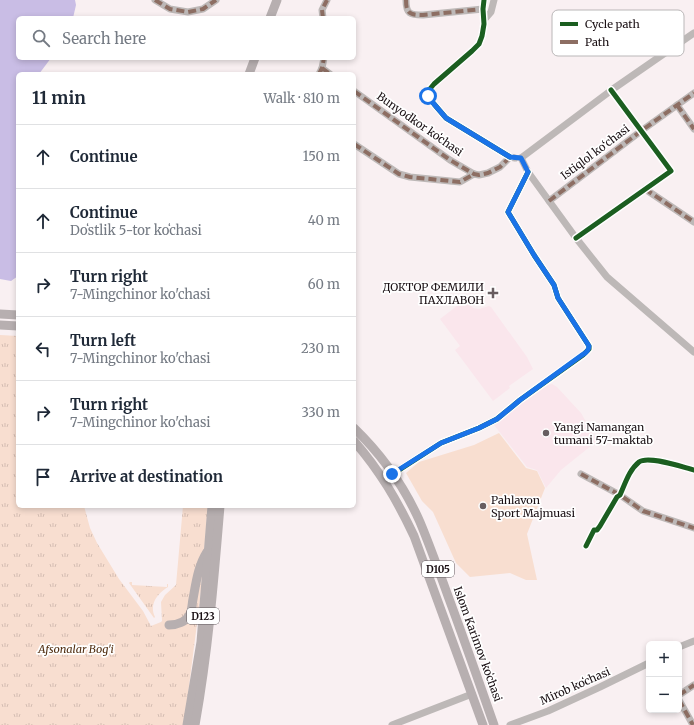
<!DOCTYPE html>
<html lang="en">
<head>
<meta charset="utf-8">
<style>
	body { margin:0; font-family:Merriweather,serif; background:#f2f2f3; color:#1f2937 }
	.controls { position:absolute; right:12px; bottom:12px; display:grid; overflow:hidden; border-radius:6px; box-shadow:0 2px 6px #0003 }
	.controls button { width:36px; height:36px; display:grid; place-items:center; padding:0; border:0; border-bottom:1px solid #e0e1e3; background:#fff; color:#1f2937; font:20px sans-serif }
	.stop { position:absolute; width:12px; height:12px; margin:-9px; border:3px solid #1a73e8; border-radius:50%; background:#fff }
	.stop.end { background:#1a73e8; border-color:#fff; box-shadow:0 1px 4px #0008 }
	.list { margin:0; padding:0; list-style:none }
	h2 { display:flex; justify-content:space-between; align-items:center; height:52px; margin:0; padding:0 16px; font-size:17px }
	h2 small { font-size:13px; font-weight:400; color:#747a83 }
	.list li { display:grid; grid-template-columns:26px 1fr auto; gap:12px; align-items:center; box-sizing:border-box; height:64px; padding:0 16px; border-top:1px solid #e0e1e3 }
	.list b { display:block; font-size:15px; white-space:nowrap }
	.list p { margin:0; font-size:13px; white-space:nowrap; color:#747a83 }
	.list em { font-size:13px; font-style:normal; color:#747a83 }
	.icon { flex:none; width:22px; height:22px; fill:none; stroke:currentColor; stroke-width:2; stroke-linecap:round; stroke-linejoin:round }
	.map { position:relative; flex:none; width:694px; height:725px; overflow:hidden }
	.search { position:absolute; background:#fff; box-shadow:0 2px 6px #0003; left:16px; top:16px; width:340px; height:44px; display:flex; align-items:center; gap:10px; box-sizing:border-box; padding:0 14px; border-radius:6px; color:#747a83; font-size:15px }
	.panel { position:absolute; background:#fff; box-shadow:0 2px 6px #0003; left:16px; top:72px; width:340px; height:436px; border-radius:6px }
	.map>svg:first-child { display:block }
</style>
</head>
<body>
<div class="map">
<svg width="694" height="725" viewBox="0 0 694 725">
	<defs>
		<pattern id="grass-tufts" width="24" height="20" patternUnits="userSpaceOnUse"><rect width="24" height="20" fill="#f8ded0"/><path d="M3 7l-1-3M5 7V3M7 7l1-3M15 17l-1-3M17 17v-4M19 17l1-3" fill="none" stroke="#d4bdb2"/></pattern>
	</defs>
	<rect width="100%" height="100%" fill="#f9f0f2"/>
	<g fill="#fae6ec">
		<polygon points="466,299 473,308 479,309 489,306 491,307 527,357 533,369 509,386 510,388 493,401 455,350 460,346 440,319"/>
		<polygon points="552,384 557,387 581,413 597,441 561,470 546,488 537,470 527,467 494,425 544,386"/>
	</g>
	<g fill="url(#grass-tufts)">
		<polygon points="0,335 18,336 18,506 84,506 90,528 97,543 119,579 143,611 151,626 161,622 162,621 161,602 165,595 176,585 183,506 208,506 200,600 184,725 0,725"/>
		<path d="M130,582h2v3l35,2v-3h1v3c-11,7 -19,17 -13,30l-1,1 -25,-35z"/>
	</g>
	<polygon fill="#f8ded0" points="499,433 526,468 537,471 545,488 527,534 537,580 526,580 510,573 470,577 456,563 433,512 422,501 406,473 419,462 474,445"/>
	<polygon fill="#c9bde5" points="0,0 75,0 76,5 73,18 18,18 18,58 51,58 39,74 18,74 18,276 11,281 0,279"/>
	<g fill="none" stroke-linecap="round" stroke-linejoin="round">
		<g stroke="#bdb8b7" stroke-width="7">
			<polyline points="155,0 170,9 188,12 203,9 216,0"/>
			<path d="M406,0c0,14 4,15 17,15l60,-6"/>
			<polyline points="484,0 483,9 484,24 482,36 479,44 472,51 434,84 429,90 428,96 434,104 446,118 510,157"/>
			<polyline points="323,18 322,10 327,0"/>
			<polyline points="484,20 491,12 494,0"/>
			<polyline points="322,68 330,74"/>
			<polyline points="319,74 322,68 324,58"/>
			<polyline points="354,91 450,160 474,174 479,175 488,173 500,167 510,157 515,158"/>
			<polyline points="677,105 694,129"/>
			<polyline points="354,144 399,174 410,177 460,182 474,174"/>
			<polyline points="521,158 528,172 576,238 607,277 694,352"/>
			<polyline points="521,158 613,89 694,33"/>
			<polyline points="645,189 694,222"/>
			<polyline points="549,201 641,131 694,93"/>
			<polyline points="576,238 671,171 611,90"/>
			<polyline points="393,474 441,443 479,428 497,419 520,400 583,355 589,349 589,346 558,298 554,285 534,255 508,212 528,172"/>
			<polyline points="581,474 620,495 643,511 694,528"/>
			<path d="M586,546l8,-16h3l3,-4 17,-29 3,-2c5,-11 9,-25 19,-33 9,-7 43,5 55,8"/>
			<polyline points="679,647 694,641"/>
			<polyline points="679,695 694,685"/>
			<polyline points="679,700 693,725"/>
			<polyline points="392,725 472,694"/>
			<polyline points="510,725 548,711 600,687 649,663"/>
		</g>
		<g stroke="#b7afb0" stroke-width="9">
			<polyline points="270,18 277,0"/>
			<polyline points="249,74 255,58"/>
			<polyline points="0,314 18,315"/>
			<polyline points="0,325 18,326"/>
			<path d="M354,428c27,26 51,60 66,94 10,24 19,49 28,74 16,43 31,86 46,129"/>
			<path d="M354,441c26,30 43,59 60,95l69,189"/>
			<path d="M169,625c8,0 17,-3 21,-11 2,-4 2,-10 3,-15 3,-16 5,-33 14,-47"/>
			<polyline points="187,725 201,642 212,506"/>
			<path d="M195,725c13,-72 19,-146 25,-219"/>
		</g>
		<g stroke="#8d6e63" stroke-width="4" stroke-dasharray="8 4" stroke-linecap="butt">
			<polyline points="155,0 170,9 188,12 203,9 216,0"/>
			<path d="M406,0c0,14 4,15 17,15l60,-6"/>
			<polyline points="323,18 322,10 327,0"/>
			<polyline points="322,68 330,74"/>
			<polyline points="319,74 322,68 324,58"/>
			<polyline points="354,91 450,160 474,174 479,175 488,173 500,167 510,157 521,158"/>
			<polyline points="677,105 694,129"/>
			<polyline points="354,144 399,174 410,177 460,182 474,174"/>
			<polyline points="645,189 694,222"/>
			<polyline points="549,201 641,131 694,93"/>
			<polyline points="581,474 620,495 643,511 694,528"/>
			<polyline points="679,695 694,685"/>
			<polyline points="679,700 693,725"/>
		</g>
		<defs>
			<g id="cycleway">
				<polyline points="484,0 483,9 484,24 482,36 479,44 472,51 434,84 429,90 428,96 434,104 446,118 510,157"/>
				<polyline points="576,238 671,171 611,90"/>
				<polyline points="393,474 441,443 479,428 497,419 520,400 583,355 589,349 589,346 558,298 554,285 534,255 508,212 528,172"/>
				<path d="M586,546l8,-16h3l3,-4 17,-29 3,-2c5,-11 9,-25 19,-33 9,-7 43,5 55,8"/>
			</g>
		</defs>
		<use href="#cycleway" stroke="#fff" stroke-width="8"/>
		<use href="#cycleway" stroke="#1b5e20" stroke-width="5"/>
	</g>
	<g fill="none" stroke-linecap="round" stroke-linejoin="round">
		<path stroke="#1a73e8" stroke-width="5" d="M392,474l49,-31 38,-15 18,-9 23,-19 62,-45c4,-2 7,-4 7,-9l-31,-48 -4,-13 -20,-30 -26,-43 20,-40 -7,-14 -11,-1 -64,-39 -12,-14 -6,-8"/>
	</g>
	<g fill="#675e61" stroke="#fff" stroke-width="1.5">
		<path d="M491 287h4v4h4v4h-4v4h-4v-4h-4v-4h4z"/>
		<circle cx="546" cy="433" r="4"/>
		<circle cx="483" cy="506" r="4"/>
	</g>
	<g text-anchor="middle" stroke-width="3.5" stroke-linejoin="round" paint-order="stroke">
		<g fill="#fff" stroke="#5e575a" stroke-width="1">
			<rect x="422" y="561" width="32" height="16" rx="3"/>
			<rect x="187" y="608" width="32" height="16" rx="3"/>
		</g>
		<g font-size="10" font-weight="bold" fill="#190f13">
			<text x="438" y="573">D105</text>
			<text x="203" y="620">D123</text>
		</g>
		<g font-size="11" fill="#190f13" stroke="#fff">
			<text transform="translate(420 124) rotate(35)" y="4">Bunyodkor koʻchasi</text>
			<text transform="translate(595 152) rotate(-37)" y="4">Istiqlol ko‘chasi</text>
			<text transform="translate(478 644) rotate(70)" y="4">Islom Karimov koʻchasi</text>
			<text transform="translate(575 686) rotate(-24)" y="4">Mirob koʻchasi</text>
		</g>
		<g font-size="11" fill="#190f13" stroke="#fff" text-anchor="start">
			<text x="484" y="291" text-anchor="end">ДОКТОР ФЕМИЛИ<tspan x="484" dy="13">ПАХЛАВОН</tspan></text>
			<text x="554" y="431">Yangi Namangan<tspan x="554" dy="13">tumani 57-maktab</tspan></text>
			<text x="491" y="504">Pahlavon<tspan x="491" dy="13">Sport Majmuasi</tspan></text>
		</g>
		<g font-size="11" font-style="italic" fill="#512e10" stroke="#fff">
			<text x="76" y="653">Afsonalar Bog'i</text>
		</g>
	</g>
	<rect x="552" y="10" width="132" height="46" rx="6" fill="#fff" stroke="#bab7b8" stroke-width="1"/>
	<rect x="560" y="22" width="18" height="4" fill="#1b5e20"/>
	<rect x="560" y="40" width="18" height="4" fill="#8d6e63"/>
	<g font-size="11" fill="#190f13">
		<text x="585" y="28">Cycle path</text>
		<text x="585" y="46">Path</text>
	</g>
</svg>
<div class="controls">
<button>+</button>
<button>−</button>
</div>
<div class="stop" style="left:428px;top:96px"></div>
<div class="stop end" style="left:392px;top:474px"></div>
<div class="search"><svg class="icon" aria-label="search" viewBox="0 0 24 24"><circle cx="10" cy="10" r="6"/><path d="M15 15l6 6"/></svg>Search here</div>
<section class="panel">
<h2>11 min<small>Walk · 810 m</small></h2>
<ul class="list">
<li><svg class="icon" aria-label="ahead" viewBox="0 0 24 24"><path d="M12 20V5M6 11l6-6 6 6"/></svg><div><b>Continue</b></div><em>150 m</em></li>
<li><svg class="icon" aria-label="ahead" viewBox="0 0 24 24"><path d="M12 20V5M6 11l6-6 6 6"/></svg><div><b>Continue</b><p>Doʻstlik 5-tor koʻchasi</p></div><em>40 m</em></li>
<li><svg class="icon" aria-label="right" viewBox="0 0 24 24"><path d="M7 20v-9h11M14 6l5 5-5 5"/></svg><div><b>Turn right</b><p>7-Mingchinor ko'chasi</p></div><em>60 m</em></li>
<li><svg class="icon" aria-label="left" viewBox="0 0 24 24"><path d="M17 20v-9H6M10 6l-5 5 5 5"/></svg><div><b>Turn left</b><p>7-Mingchinor ko'chasi</p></div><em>230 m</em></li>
<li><svg class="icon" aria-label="right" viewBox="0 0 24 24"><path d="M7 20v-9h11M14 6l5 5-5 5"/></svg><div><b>Turn right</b><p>7-Mingchinor ko'chasi</p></div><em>330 m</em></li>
<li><svg class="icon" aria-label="arrive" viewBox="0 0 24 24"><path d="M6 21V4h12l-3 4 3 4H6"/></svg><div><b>Arrive at destination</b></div></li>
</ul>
</section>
</div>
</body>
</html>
